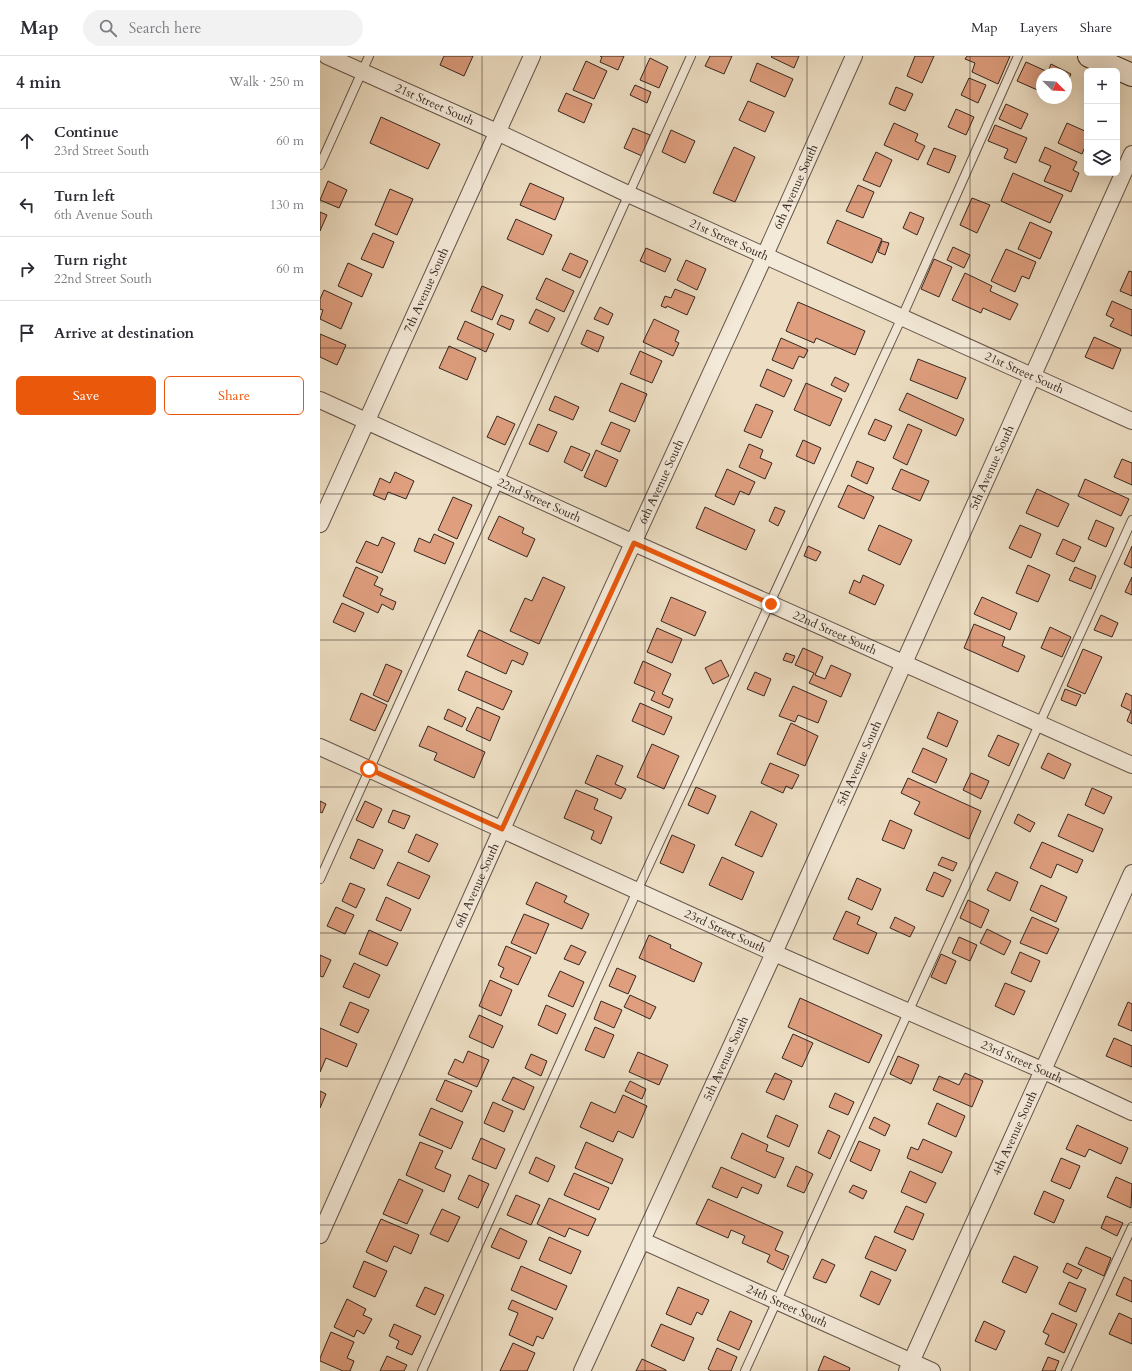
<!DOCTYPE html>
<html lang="en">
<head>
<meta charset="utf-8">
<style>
	body { margin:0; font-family:Cardo,serif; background:#f2f2f3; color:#2b2b33 }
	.controls { position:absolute; right:12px; top:12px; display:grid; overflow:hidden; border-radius:6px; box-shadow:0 4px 16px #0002 }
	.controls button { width:36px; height:36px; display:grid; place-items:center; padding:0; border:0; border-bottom:1px solid #e1e1e2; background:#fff; color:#2b2b33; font:20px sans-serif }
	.compass { position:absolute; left:716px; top:12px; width:36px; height:36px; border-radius:50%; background:#fff; box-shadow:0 4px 16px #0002; rotate:114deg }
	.stop { position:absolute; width:12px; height:12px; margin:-9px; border:3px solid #ea580c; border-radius:50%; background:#fff }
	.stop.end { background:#ea580c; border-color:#fff; box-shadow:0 1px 4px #0008 }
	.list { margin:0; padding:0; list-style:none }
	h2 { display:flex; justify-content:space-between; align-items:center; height:52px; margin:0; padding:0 16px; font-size:17px }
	h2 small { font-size:13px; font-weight:400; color:#7c7c81 }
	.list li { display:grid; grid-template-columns:26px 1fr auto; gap:12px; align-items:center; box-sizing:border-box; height:64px; padding:0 16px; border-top:1px solid #e1e1e2 }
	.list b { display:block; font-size:15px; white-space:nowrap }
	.list p { margin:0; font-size:13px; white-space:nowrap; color:#7c7c81 }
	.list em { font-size:13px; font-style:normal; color:#7c7c81 }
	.actions { display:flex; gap:8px; padding:12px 16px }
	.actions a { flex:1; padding:9px 0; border:1px solid #ea580c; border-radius:6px; text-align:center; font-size:14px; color:#ea580c }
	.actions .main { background:#ea580c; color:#fff }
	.icon { flex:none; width:22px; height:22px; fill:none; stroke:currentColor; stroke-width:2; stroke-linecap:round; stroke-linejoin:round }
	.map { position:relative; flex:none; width:812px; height:1315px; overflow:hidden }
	header { display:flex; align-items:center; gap:24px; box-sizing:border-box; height:56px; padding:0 20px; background:#fff; border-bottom:1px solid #e1e1e2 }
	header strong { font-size:19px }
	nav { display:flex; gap:22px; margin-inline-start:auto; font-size:14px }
	.search { width:280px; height:36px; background:#f2f2f3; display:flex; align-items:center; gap:10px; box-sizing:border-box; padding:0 14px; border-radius:22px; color:#7c7c81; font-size:15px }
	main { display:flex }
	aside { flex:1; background:#fff }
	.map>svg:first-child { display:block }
</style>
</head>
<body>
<header>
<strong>Map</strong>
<div class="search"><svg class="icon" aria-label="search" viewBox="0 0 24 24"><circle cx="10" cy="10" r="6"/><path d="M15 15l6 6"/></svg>Search here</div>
<nav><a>Map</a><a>Layers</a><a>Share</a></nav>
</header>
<main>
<aside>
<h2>4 min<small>Walk · 250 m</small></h2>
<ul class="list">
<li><svg class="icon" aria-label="ahead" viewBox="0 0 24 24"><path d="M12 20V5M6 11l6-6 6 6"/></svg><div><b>Continue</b><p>23rd Street South</p></div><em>60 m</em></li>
<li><svg class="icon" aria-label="left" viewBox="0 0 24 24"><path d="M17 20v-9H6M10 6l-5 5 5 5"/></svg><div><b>Turn left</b><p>6th Avenue South</p></div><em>130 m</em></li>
<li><svg class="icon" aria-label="right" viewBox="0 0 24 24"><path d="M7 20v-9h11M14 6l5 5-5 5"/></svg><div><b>Turn right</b><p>22nd Street South</p></div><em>60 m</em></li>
<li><svg class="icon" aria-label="arrive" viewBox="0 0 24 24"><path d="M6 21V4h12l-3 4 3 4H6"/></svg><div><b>Arrive at destination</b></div></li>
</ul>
<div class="actions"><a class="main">Save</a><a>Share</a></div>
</aside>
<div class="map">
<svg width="812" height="1315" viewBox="0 0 812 1315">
	<rect width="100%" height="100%" fill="#eedfc4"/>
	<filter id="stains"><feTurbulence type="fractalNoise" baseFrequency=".005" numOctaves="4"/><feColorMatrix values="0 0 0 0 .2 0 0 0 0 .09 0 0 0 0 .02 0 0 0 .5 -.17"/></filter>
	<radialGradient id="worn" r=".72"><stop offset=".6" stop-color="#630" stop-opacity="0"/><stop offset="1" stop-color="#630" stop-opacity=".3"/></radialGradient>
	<g fill="#df9e7e" stroke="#362721">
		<polygon points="124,0 153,0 144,20 120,9"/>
		<polygon points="280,0 304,0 298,14 280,6 282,1"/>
		<polygon points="390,0 412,0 404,18 385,10"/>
		<polygon points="452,0 479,0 474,12 451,1"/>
		<polygon points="595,0 614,0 602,27 587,20"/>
		<polygon points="647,0 690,0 678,28 652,16 655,7 645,3"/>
		<polygon points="330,2 348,11 339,32 320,24"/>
		<polygon points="266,5 287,15 274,43 253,34"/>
		<polygon points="706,6 728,16 731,8 751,18 746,29 746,18 722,18 722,36 697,25"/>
		<polygon points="437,7 473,23 465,41 430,25"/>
		<polygon points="649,22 666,29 658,47 641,39"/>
		<polygon points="315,29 331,36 327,47 310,39"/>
		<polygon points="576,31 593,38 585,55 569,48"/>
		<polygon points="246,37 272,48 264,67 238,55"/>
		<polygon points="428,45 454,56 445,76 419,64"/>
		<polygon points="686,48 708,58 701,73 679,63"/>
		<polygon points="636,53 654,61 646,79 628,71"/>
		<polygon points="61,61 120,88 108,113 50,87"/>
		<polygon points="574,67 598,78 595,85 605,90 598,104 564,89"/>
		<polygon points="747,67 767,76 767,86 762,98 738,87"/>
		<polygon points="675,69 707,82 696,107 684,102 688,93 668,85"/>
		<polygon points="313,72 330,79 322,100 304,92"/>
		<polygon points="351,74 375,85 365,107 342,96"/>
		<polygon points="414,91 435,101 415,146 393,137"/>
		<polygon points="725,91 757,106 753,114 759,117 751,136 724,125 731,110 719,105"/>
		<polygon points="614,92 636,100 629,117 607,108"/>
		<polygon points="556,96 572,104 560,131 543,124"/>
		<polygon points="693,117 743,139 730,167 681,145"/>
		<polygon points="8,125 27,134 19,152 0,144"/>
		<polygon points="210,127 244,142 235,164 200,149"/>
		<polygon points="538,129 554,136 543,162 526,155"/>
		<polygon points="70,133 93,143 77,179 55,169"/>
		<polygon points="652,142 670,149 657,177 640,169"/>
		<polygon points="0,156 7,159 0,175"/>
		<polygon points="590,156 604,162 597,179 583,172"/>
		<polygon points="196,163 232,179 223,199 187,183"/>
		<polygon points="517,164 562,183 552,207 507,187"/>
		<polygon points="710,166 732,176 720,203 698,193"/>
		<polygon points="53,177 74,186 63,212 41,203"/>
		<polygon points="562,185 569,187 565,199 558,196"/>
		<polygon points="633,191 650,199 644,212 627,204"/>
		<polygon points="326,192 351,203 345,216 320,205"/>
		<polygon points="686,193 716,206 709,223 702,220 695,236 671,225"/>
		<polygon points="250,197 268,205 260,222 242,214"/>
		<polygon points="614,203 632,211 619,241 601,233"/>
		<polygon points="366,204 386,213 377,234 357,224"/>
		<polygon points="28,207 52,218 42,241 18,230"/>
		<polygon points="809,215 812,216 812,240 800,235"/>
		<polygon points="645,217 672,230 670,235 698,248 690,264 663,252 661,257 632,244"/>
		<polygon points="226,222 254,235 244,256 216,243"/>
		<polygon points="162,230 183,239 172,264 151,255"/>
		<polygon points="355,233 375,241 367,259 347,250 346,252 341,250 345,240 351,242"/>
		<polygon points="4,234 32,247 21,273 0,263 3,254 0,253 0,243"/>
		<polygon points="792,245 812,254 812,280 790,270 794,263 786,259"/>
		<polygon points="478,246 545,275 535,299 496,282 494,287 466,275"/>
		<polygon points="280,251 293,258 288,269 274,263"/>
		<polygon points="216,253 235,262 228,276 209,267"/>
		<polygon points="181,259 194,264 190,274 177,268"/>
		<polygon points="334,263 359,275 355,285 359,287 353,300 323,286"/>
		<polygon points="145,265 174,278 166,296 137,283"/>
		<polygon points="267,274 284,281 278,296 261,288"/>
		<polygon points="0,278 26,289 17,309 0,301"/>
		<polygon points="774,281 801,293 793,313 765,301"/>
		<polygon points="461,282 488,294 484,302 479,300 473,313 452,304"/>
		<polygon points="129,290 156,302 147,324 119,312"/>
		<polygon points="320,295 342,305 332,327 310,318"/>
		<polygon points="598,303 646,322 637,343 590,324"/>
		<polygon points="447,313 472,324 464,341 440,330"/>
		<polygon points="515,321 529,328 525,336 511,329"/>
		<polygon points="301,327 327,338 315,366 289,355"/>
		<polygon points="486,327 522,343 510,370 474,354"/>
		<polygon points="587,337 644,363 636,380 579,354"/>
		<polygon points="235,340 259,351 253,364 229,354"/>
		<polygon points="436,348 453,355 441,382 424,375"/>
		<polygon points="177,360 195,368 185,389 167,381"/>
		<polygon points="555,363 572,370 565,385 548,378"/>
		<polygon points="291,366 310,374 300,396 281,388"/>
		<polygon points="218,368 237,376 228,396 209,388"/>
		<polygon points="588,368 602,374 587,409 573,402"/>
		<polygon points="483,384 501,392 494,408 476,400"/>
		<polygon points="429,388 443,394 440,402 452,407 445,423 419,411"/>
		<polygon points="251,390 270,398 262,415 244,406"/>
		<polygon points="276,394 298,404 286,431 264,421"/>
		<polygon points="802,403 812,407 812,429 794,421"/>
		<polygon points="537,405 554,412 547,428 531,420"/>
		<polygon points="407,413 435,426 429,439 420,435 414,449 395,440"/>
		<polygon points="581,413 609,425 600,445 572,433"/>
		<polygon points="75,416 94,425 86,443 68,436 65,444 53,439 60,422 70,427"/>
		<polygon points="765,423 809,443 801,460 758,440"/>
		<polygon points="528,429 554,441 544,463 518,451"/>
		<polygon points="717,433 749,448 738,471 706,457"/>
		<polygon points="133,441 152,449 137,483 118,474"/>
		<polygon points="385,451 435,474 426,494 376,472"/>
		<polygon points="455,451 465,455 458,470 449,465"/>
		<polygon points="179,460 204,472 202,477 215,483 207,501 168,483"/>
		<polygon points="776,464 794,472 786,491 768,483"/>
		<polygon points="559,469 592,484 580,509 548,494"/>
		<polygon points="700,469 721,478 711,502 689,492"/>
		<polygon points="114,478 134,487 125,508 94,495 99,482 110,487"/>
		<polygon points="62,481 75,487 62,517 36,506 46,485 58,490"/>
		<polygon points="743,483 761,491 754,506 736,498"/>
		<polygon points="488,490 501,496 496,505 484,500"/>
		<polygon points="812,490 812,512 804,508"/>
		<polygon points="708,509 730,519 718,546 696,537"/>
		<polygon points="36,511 58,521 54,529 63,533 60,539 76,546 73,554 62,548 58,557 23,540"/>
		<polygon points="755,511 776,520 771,533 749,524"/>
		<polygon points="543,519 564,529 555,549 529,537 534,524 540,527"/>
		<polygon points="223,521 245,531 219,588 190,575 205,542 212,545"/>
		<polygon points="812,521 812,539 805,536"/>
		<polygon points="351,541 386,556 375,580 341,565"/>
		<polygon points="662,541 697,557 690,574 654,558"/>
		<polygon points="22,547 44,557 35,576 13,566"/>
		<polygon points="781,559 798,567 792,581 774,574"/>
		<polygon points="654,568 685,581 682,590 705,600 698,616 644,592"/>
		<polygon points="730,571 751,581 742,601 721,592"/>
		<polygon points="337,572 362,583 352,607 327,596"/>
		<polygon points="159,574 208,597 203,609 192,604 186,618 147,600"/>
		<polygon points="483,592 503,601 495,619 505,623 511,609 531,618 521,641 489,627 494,617 475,609"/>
		<polygon points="763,593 782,601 765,638 747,630"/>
		<polygon points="466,597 475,600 472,607 463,604"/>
		<polygon points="401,604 409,620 393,628 385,612"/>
		<polygon points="323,605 351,618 342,638 353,643 349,652 331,644 335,636 314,627"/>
		<polygon points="66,608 82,615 68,646 53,639"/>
		<polygon points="146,615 192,635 183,654 138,634"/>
		<polygon points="435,616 451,623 444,640 427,633"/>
		<polygon points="473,630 507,645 498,667 478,659 475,666 459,660"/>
		<polygon points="745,633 761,639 756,650 741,644"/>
		<polygon points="41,637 67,649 55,675 30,664"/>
		<polygon points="806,637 812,640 812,668 807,665 811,655 801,650"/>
		<polygon points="320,647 352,661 344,679 312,665"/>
		<polygon points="157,651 180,661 170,685 146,674"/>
		<polygon points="128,653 146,662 142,671 124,663"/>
		<polygon points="618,656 638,665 627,691 607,682"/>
		<polygon points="471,667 498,680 485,710 457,698"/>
		<polygon points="108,670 165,696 154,722 114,704 117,697 99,690"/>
		<polygon points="678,679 699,688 689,710 668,700"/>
		<polygon points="332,688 359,700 344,733 317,721"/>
		<polygon points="603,692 627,703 616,727 592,716"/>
		<polygon points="728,697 751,708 744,723 721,712"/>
		<polygon points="277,699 303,710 295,728 306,733 301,743 265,727"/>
		<polygon points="450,707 479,719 472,733 466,730 463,737 441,727"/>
		<polygon points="651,717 669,725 661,743 643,734"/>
		<polygon points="588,722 661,755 649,783 594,758 600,746 581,737"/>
		<polygon points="376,731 396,740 388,758 368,749"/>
		<polygon points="772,732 792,741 784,758 765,749"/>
		<polygon points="256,734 278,743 274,753 292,761 281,788 271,783 274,775 244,762"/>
		<polygon points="0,745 6,748 2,757 0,756"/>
		<polygon points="45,745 62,753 53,772 36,764"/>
		<polygon points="73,754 90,760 84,773 68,766"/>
		<polygon points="431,755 457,768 442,801 415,789"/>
		<polygon points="698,758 715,767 710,776 694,767"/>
		<polygon points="748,758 783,773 773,796 738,780"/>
		<polygon points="570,764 592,774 584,793 562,784"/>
		<polygon points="96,778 118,788 109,806 88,796"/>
		<polygon points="352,779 375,789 363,817 340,807"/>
		<polygon points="38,783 63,794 54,813 30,802"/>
		<polygon points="722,786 763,804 757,817 737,808 731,822 710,812"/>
		<polygon points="402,801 434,816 422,844 389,829"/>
		<polygon points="622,801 637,807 633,815 618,809"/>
		<polygon points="78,806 110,820 99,843 67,829"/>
		<polygon points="614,816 631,824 623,841 606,834"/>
		<polygon points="676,816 698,826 690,845 667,834"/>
		<polygon points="537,822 561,833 552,854 528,843"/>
		<polygon points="216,826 247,840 244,846 269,858 262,873 206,848"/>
		<polygon points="30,827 45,833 36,852 22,845"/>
		<polygon points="721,829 747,841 736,866 710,854"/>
		<polygon points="66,841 91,853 81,875 56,864"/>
		<polygon points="648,844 669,854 661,872 640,862"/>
		<polygon points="16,851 34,859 25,878 7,870"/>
		<polygon points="526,855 540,861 537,868 557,877 548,898 513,883"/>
		<polygon points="204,858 229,868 216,898 191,887"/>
		<polygon points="575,861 595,871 590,881 570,872"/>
		<polygon points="712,861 739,873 727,898 700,887"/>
		<polygon points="667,873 691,885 684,899 660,887"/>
		<polygon points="49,874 78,887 67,910 39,898"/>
		<polygon points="329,879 351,889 350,892 382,907 374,926 319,902"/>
		<polygon points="639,881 657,889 650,905 632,897"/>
		<polygon points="251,889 266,896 259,909 244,903"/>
		<polygon points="186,890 211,901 198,929 180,921 184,912 178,909"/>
		<polygon points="700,896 720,905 711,926 691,917"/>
		<polygon points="621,898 636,905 626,928 611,921"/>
		<polygon points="0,899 11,904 3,921 0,920"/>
		<polygon points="34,907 60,919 49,942 23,931"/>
		<polygon points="297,912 316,920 308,938 289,930"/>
		<polygon points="240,915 264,926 253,951 228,940"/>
		<polygon points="170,924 192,934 181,960 159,950"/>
		<polygon points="685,927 705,935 694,959 675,950"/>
		<polygon points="310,939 336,951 330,963 304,951"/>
		<polygon points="480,942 562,979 549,1007 468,971"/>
		<polygon points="281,945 302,954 294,972 274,963"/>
		<polygon points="30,946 49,954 38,977 20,969"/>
		<polygon points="808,946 812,948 812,975 798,969"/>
		<polygon points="226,949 246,958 237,978 218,969"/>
		<polygon points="159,959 183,970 173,992 149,981"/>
		<polygon points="275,971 294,979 284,1002 265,994"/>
		<polygon points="0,972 37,988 27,1011 6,1002 0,1016"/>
		<polygon points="473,978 493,987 482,1011 462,1002"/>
		<polygon points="794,982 812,990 812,1011 786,1000"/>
		<polygon points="148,995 169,1004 157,1031 128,1018 135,1003 143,1007"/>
		<polygon points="318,996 348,1009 339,1029 309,1016"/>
		<polygon points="211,998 227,1005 221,1020 205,1012"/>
		<polygon points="578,1000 599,1009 591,1028 570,1018"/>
		<polygon points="455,1017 472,1025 464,1044 446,1036"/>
		<polygon points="645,1017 663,1025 652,1051 613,1034 619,1020 639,1029"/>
		<polygon points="193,1021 214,1031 204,1054 182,1044"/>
		<polygon points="125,1024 152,1035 142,1056 116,1044"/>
		<polygon points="310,1025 326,1033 322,1043 305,1035"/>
		<polygon points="0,1035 6,1038 0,1052"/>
		<polygon points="515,1037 534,1046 528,1059 509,1051"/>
		<polygon points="303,1039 327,1050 313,1082 298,1075 293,1086 260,1071 271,1046 295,1057"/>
		<polygon points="173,1046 193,1055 184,1076 164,1067"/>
		<polygon points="617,1047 645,1060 636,1081 608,1068"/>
		<polygon points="111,1052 143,1066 131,1093 99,1079"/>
		<polygon points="456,1059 478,1069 469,1091 447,1081"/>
		<polygon points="554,1061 570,1069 565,1080 549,1072"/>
		<polygon points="757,1069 808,1092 801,1108 769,1093 765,1101 746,1093"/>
		<polygon points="508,1074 520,1080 510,1103 498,1097"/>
		<polygon points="422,1077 448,1089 446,1095 464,1102 455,1122 411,1102"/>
		<polygon points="161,1082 185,1093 176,1113 152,1103"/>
		<polygon points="603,1083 632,1096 622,1117 587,1102 591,1091 598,1094"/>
		<polygon points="539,1085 560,1094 551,1115 530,1105"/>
		<polygon points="100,1086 123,1095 115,1112 131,1119 124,1136 86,1119"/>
		<polygon points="266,1086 303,1103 292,1128 255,1112"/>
		<polygon points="216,1101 235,1110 228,1126 209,1117"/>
		<polygon points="741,1102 760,1110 750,1133 731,1125"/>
		<polygon points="476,1110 493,1118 484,1137 467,1130"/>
		<polygon points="401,1111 442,1129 438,1138 422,1131 417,1142 392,1131"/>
		<polygon points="590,1115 616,1127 606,1147 581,1136"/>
		<polygon points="254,1117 289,1132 279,1154 244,1139"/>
		<polygon points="149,1119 169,1128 158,1152 138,1143"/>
		<polygon points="796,1121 812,1128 811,1152 787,1141"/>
		<polygon points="79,1123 103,1134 87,1168 63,1158"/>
		<polygon points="533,1129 547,1135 543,1143 529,1136"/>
		<polygon points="724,1135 744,1144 734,1167 714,1158"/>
		<polygon points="196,1139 220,1149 211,1169 187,1159"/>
		<polygon points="229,1142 276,1163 268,1180 249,1172 245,1181 217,1168"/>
		<polygon points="388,1143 463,1176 455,1194 469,1200 463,1214 447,1206 450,1199 422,1187 425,1180 411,1174 408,1182 376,1168"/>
		<polygon points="586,1150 604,1158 593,1184 574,1176"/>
		<polygon points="122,1153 140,1161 128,1186 110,1178"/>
		<polygon points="786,1160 803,1167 797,1180 781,1172"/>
		<polygon points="61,1163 99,1179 91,1198 74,1190 67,1206 46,1196"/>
		<polygon points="180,1172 207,1185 199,1203 171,1191"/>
		<polygon points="555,1180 586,1194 576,1215 545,1202"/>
		<polygon points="229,1181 261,1195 251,1218 219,1204"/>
		<polygon points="766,1191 791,1202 784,1220 758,1208"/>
		<polygon points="694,1200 718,1211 706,1237 682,1226"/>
		<polygon points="502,1203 515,1209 506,1227 493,1222"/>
		<polygon points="44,1205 67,1215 55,1241 33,1231"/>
		<polygon points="747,1207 762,1214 757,1223 743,1216"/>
		<polygon points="201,1210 247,1230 236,1254 191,1234"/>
		<polygon points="551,1215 571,1224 559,1249 540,1240"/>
		<polygon points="804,1221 812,1225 812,1246 796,1239"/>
		<polygon points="749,1226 766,1233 756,1256 739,1248"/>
		<polygon points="105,1231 124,1239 115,1259 96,1250"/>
		<polygon points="358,1231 389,1244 382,1259 377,1256 371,1269 346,1258"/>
		<polygon points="27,1243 46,1253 43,1259 52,1263 44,1278 37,1274 34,1281 14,1271"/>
		<polygon points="192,1244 233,1262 223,1283 217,1280 213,1290 189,1279 198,1257 188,1253"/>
		<polygon points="410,1255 432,1265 419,1294 397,1284"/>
		<polygon points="732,1257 757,1268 744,1297 725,1288 729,1279 723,1276"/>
		<polygon points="799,1257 812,1263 812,1288 789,1278"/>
		<polygon points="664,1265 685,1275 676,1294 655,1285"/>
		<polygon points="74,1268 101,1280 92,1299 76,1292 79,1285 69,1280"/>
		<polygon points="341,1268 374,1282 364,1305 331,1290"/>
		<polygon points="11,1276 34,1286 27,1302 34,1305 30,1315 23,1315 0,1305 0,1302"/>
		<polygon points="193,1287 215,1297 207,1315 180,1315"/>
		<polygon points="397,1292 417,1301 411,1315 391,1315 388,1313"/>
		<polygon points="67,1300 87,1309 84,1315 60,1315"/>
		<polygon points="504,1300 530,1312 529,1315 498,1315"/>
		<polygon points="728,1301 739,1305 735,1315 722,1315"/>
		<polygon points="322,1303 346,1314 346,1315 316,1315"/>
	</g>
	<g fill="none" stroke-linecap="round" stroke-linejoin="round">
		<defs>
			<g id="lane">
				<polyline points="0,109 49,0"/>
				<polyline points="0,823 371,0"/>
				<polyline points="102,1315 317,835 582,261 698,0"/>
				<polyline points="425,1315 812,464"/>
				<polyline points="746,1315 812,1171"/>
			</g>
			<g id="street">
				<path id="s1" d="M7,0l170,76 131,62 504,227"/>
				<path id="s2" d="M0,344l314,143 498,222"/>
				<path id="s3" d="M0,468l212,-468"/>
				<path id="s4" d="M0,691l454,206 268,117 90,42"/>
				<path id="s5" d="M0,1179l182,-406 263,-574 89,-199"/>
				<path id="s6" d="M323,1185l289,130"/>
				<path id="s7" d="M262,1315l192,-418 358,-799"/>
				<path id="s8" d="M587,1315l225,-498"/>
			</g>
			<polyline id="secondary" points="769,0 812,19"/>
		</defs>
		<use href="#lane" stroke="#64554a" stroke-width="10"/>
		<use href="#street" stroke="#64554a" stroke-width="18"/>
		<use href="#secondary" stroke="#362721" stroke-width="24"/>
		<use href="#lane" stroke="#f4ead9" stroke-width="8"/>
		<use href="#street" stroke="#f4ead9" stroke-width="16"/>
		<use href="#secondary" stroke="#f4ead9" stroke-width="22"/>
	</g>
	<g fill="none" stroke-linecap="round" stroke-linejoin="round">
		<polyline stroke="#ea580c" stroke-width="5" points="49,713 182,773 314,487 451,548"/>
	</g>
	<path fill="none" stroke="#362721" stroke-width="1" stroke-opacity="0.55" d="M162,0v1315M325,0v1315M487,0v1315M650,0v1315M0,146h812M0,292h812M0,438h812M0,584h812M0,731h812M0,877h812M0,1023h812M0,1169h812"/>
	<g text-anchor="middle" stroke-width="4" stroke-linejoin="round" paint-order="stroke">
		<g font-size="12" fill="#362721" stroke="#f4ead9">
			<text dy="4" stroke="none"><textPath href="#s1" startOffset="118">21st Street South</textPath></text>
			<text dy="4" stroke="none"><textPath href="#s5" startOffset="1151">6th Avenue South</textPath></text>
			<text dy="4" stroke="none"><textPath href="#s1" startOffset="442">21st Street South</textPath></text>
			<text dy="4" stroke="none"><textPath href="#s3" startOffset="257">7th Avenue South</textPath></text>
			<text dy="4" stroke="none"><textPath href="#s1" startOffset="766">21st Street South</textPath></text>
			<text dy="4" stroke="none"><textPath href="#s7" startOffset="992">5th Avenue South</textPath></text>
			<text dy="4" stroke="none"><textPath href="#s5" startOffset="827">6th Avenue South</textPath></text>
			<text dy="4" stroke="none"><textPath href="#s2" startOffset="241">22nd Street South</textPath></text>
			<text dy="4" stroke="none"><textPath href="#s2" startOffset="565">22nd Street South</textPath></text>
			<text dy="4" stroke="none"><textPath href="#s7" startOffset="668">5th Avenue South</textPath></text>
			<text dy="4" stroke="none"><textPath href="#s5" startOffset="383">6th Avenue South</textPath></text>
			<text dy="4" stroke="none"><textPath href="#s4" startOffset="445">23rd Street South</textPath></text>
			<text dy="4" stroke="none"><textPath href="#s7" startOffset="344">5th Avenue South</textPath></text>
			<text dy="4" stroke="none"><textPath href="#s4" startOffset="769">23rd Street South</textPath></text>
			<text dy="4" stroke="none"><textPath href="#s8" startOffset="261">4th Avenue South</textPath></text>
			<text dy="4" stroke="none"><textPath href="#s6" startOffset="158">24th Street South</textPath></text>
		</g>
	</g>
	<rect width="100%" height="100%" filter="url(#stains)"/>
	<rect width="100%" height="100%" fill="url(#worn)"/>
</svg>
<div class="controls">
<button>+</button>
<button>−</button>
<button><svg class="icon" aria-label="layers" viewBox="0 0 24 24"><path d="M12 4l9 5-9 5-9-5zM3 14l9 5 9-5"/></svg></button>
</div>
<svg class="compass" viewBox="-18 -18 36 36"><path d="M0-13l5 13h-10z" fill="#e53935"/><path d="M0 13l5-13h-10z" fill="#7c7c81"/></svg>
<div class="stop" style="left:49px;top:713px"></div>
<div class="stop end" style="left:451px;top:548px"></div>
</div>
</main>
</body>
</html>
